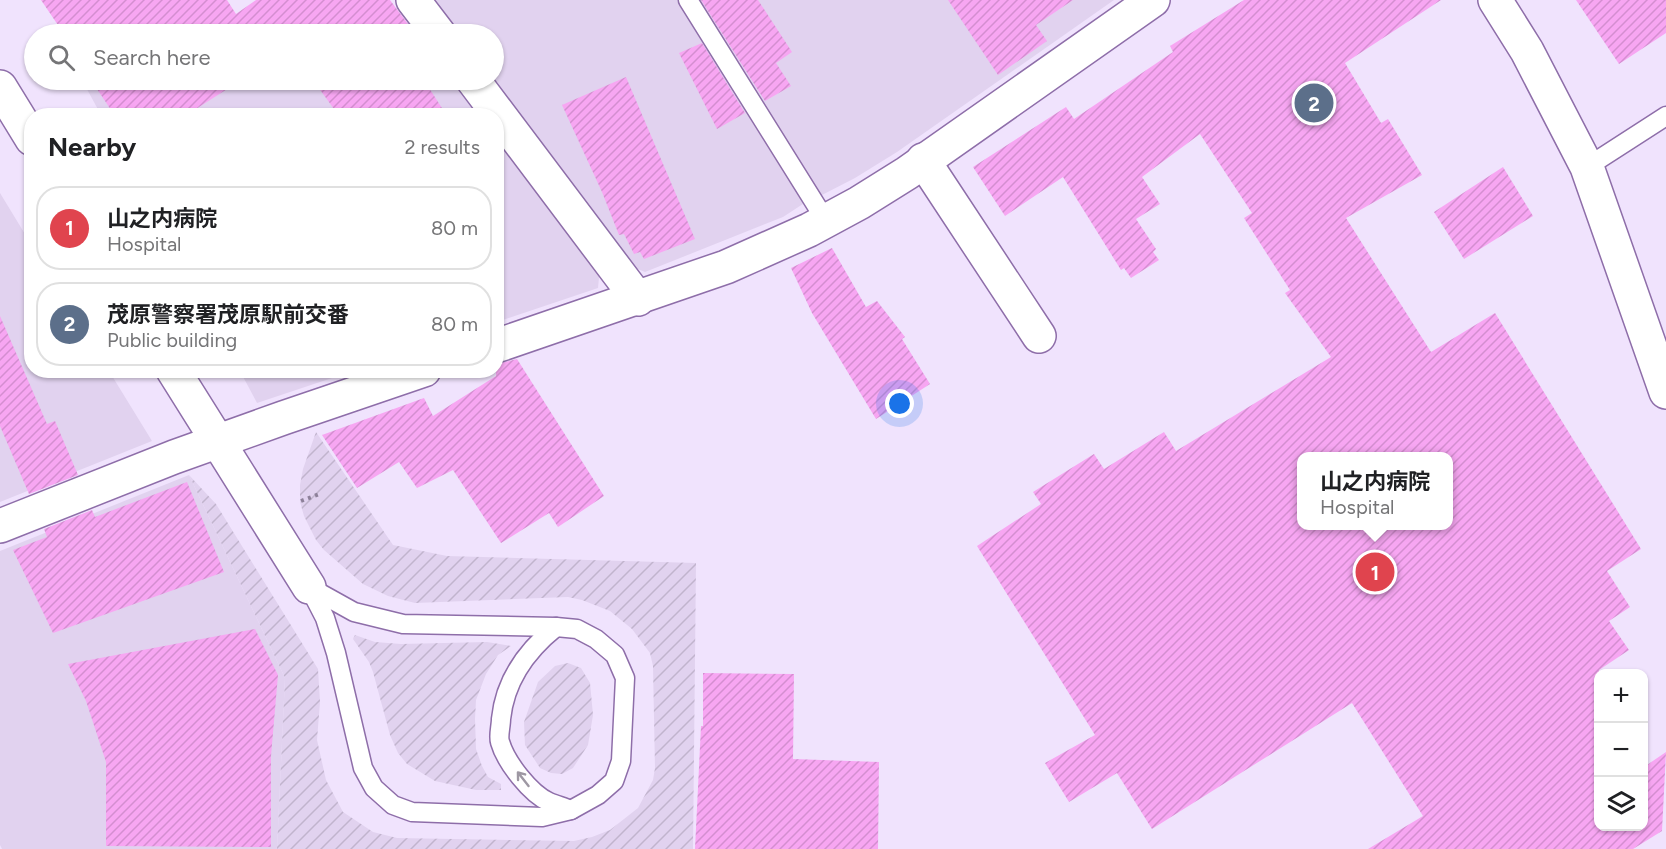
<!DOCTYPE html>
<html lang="en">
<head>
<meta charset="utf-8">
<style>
	body { margin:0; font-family:Figtree,"Noto Sans JP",sans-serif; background:#f6f6f6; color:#202124 }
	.controls { position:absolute; right:18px; bottom:18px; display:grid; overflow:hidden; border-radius:12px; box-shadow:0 2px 4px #0004 }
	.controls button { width:54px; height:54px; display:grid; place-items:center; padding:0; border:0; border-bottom:2px solid #e0e0e0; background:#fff; color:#202124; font:30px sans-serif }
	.you { position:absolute; left:900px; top:404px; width:21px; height:21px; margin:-15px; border:4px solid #fff; border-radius:50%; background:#1a73e8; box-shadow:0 0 0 9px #1a73e833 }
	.badge { display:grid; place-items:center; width:39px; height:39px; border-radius:50%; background:#5a840e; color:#fff; font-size:20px; font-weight:700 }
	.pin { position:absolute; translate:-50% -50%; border:3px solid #fff; box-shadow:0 2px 6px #0006 }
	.popup { position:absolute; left:1297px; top:452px; width:156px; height:78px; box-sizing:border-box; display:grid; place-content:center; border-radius:12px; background:#fff; filter:drop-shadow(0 2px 4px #0005); font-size:20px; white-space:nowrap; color:#757577 }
	.popup b { font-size:22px; color:#202124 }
	.popup::after { content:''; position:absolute; left:50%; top:100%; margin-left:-12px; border:12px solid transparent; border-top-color:#fff }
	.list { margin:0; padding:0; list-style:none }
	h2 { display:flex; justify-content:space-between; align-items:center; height:78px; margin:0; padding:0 24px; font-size:26px }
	h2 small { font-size:20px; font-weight:400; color:#757577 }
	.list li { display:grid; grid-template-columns:39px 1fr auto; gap:18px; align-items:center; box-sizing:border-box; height:84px; margin:0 12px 12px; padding:0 12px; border:2px solid #e0e0e0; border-radius:24px }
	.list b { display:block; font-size:22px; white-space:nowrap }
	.list p { margin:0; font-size:20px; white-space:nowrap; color:#757577 }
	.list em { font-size:20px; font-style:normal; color:#757577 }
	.icon { flex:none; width:33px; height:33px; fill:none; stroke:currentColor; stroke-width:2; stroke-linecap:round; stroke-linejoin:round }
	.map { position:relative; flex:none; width:1666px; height:849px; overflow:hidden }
	.search { position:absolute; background:#fff; box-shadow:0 2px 4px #0004; left:24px; top:24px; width:480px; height:66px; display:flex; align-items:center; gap:15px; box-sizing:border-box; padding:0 21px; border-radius:33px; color:#757577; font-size:22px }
	.panel { position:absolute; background:#fff; box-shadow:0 2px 4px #0004; left:24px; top:108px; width:480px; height:270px; border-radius:24px }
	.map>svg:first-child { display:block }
</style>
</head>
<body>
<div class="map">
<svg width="1666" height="849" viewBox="0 0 1666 849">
	<defs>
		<pattern id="industrial-furrows" width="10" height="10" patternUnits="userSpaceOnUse" patternTransform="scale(1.5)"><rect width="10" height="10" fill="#e1d2ef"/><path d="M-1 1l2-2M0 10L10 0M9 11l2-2" fill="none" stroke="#c1b4cd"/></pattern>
		<pattern id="building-hatch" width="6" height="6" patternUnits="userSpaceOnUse" patternTransform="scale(1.5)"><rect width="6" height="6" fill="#f7a6f2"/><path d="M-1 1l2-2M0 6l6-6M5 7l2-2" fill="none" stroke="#d48ed0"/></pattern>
	</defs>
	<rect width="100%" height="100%" fill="#f0e3fd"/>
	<g fill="#e1d2ef">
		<polygon points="422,0 682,0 806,202 783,217 645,272 621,262 482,80 494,80 494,34 448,34"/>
		<polygon points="695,0 1114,0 897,152 855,178 818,197"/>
		<polygon points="82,80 456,80 484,115 101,115"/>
		<polygon points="496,132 600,267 598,288 497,322"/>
		<polygon points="0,193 31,244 32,370 109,371 152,441 0,502"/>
		<polygon points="240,371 353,371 257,403"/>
		<polygon points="189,475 285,678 277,849 2,849 0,845 0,551"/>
	</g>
	<g fill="url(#industrial-furrows)">
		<polygon points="316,432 393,545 447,556 696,563 693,849 277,849 285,678 189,475 216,504 318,669 320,702 317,740 326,780 343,812 373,832 397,838 574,841 592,837 610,830 638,808 653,780 655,768 653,666 650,653 632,629 610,611 582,600 568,597 415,603 388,596 363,584 324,550 316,540 304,516 300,502 300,485 303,469"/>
		<polygon points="355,635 375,642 401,644 487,642 511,646 498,655 486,674 476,700 475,719 476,749 482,766 488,777 501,784 501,790 476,790 435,781 407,764 398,753 390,735 373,672 369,662 353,639"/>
		<polygon points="568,663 581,668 590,683 593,715 588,745 573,768 562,774 551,773 540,768 525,745 524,722 538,682 555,666"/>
	</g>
	<g fill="url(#building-hatch)" fill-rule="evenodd">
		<polygon points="41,0 227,0 236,14 256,0 390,0 414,32 410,34 64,34"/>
		<polygon points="701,0 758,0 792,52 776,63 791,86 765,101"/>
		<polygon points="948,0 1073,0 1036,25 1047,41 998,75"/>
		<path d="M1244,0h197l-96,63 36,60 7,-4 34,56 -76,43 85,134 64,-39 146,236 -34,22 23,36 -21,14 20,29 -30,20v156h45v-59l22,-15 -4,79 -29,18h-265l55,-33 -71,-113 -200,126 -35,-56 -48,29 -24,-39 50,-28 -118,-189 64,-42 -8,-12 61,-38 10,15 60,-37 12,19 155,-94 -46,-64 5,-3 -46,-72 8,-5 -52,-79 -58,43 18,27 -24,15 20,30 -3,3 6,8 -28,18 -7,-10 -3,2 -58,-93 -58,39 -32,-49 93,-60 8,12 99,-67 -3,-6zM1302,456h147v69h-147z"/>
		<polygon points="1576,0 1666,0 1666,33 1619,64"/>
		<polygon points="702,43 745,113 717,129 679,53"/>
		<polygon points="626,77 695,239 644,259 640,252 634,254 624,234 619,235 602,192 562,105"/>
		<polygon points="91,80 232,80 235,84 185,116 115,116"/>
		<polygon points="313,80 424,80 447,116 339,116"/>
		<polygon points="1503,167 1533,216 1464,259 1434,212"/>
		<polygon points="832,248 866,307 877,301 905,337 902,339 930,384 876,419 812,313 791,268"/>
		<polygon points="0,316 47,424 55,421 78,475 29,494 0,426"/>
		<polygon points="517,359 604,496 558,527 549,513 501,543 453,470 417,488 399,462 357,488 322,435 424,398 433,416 496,376 496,364"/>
		<polygon points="187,482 224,572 53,633 13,550 47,537 44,529 92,510 95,517"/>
		<polygon points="255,629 278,675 271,756 271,847 106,846 106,762 86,701 68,664"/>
		<polygon points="703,673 794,674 793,759 879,762 878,849 695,849 701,726 703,726"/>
	</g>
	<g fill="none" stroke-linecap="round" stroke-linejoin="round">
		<defs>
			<g id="service">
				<polyline points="688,0 826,221"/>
				<polyline points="1587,167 1666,116"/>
				<polygon points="309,587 354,612 403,624 556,627 577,629 596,639 615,655 625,678 621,761 614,781 598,795 571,810 542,817 412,812 393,805 374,788 363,768 336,653 325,618"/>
				<path d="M556,627c-30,24 -51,53 -55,92 0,7 -3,17 -1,23 6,21 31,52 49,60 7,3 15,5 22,8"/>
			</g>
			<g id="minor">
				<polyline points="413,0 439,34"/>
				<polyline points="473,80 638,299"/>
				<polyline points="923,160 1039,336"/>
			</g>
			<g id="tertiary">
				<polyline points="1495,0 1527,51 1587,167 1666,392"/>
				<polyline points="0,87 32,139"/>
				<polyline points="496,346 726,267 809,230 859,203 907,173 1153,0"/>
				<polyline points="173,370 309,587"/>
				<polyline points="0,526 174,457 283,418 424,370"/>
			</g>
		</defs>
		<use href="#service" stroke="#8e6ea9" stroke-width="21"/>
		<use href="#minor" stroke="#8e6ea9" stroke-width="36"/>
		<use href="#tertiary" stroke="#8e6ea9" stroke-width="36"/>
		<polyline stroke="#8d8099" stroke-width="4" stroke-dasharray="3 4.5" stroke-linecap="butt" points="301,501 322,493"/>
		<use href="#service" stroke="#fff" stroke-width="18"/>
		<use href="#minor" stroke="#fff" stroke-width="33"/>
		<use href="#tertiary" stroke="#fff" stroke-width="33"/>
	</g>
	<defs><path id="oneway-shaft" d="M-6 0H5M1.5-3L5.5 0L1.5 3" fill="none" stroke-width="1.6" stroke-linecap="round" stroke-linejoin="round" transform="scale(1.5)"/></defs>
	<use stroke="#9e98a3" href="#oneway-shaft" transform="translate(523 779) rotate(-128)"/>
</svg>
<div class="controls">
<button>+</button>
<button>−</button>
<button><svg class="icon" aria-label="layers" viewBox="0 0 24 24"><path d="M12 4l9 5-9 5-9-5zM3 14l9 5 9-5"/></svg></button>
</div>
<div class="you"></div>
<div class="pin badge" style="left:1375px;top:572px;background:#e0444e">1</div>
<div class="popup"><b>山之内病院</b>Hospital</div>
<div class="pin badge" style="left:1314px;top:103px;background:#5c6f8a">2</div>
<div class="search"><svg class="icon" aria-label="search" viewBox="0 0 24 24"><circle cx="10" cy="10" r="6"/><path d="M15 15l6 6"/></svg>Search here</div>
<section class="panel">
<h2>Nearby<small>2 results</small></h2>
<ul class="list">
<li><span class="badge" style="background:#e0444e">1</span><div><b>山之内病院</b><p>Hospital</p></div><em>80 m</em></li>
<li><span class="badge" style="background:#5c6f8a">2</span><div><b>茂原警察署茂原駅前交番</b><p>Public building</p></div><em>80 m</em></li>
</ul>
</section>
</div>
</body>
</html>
